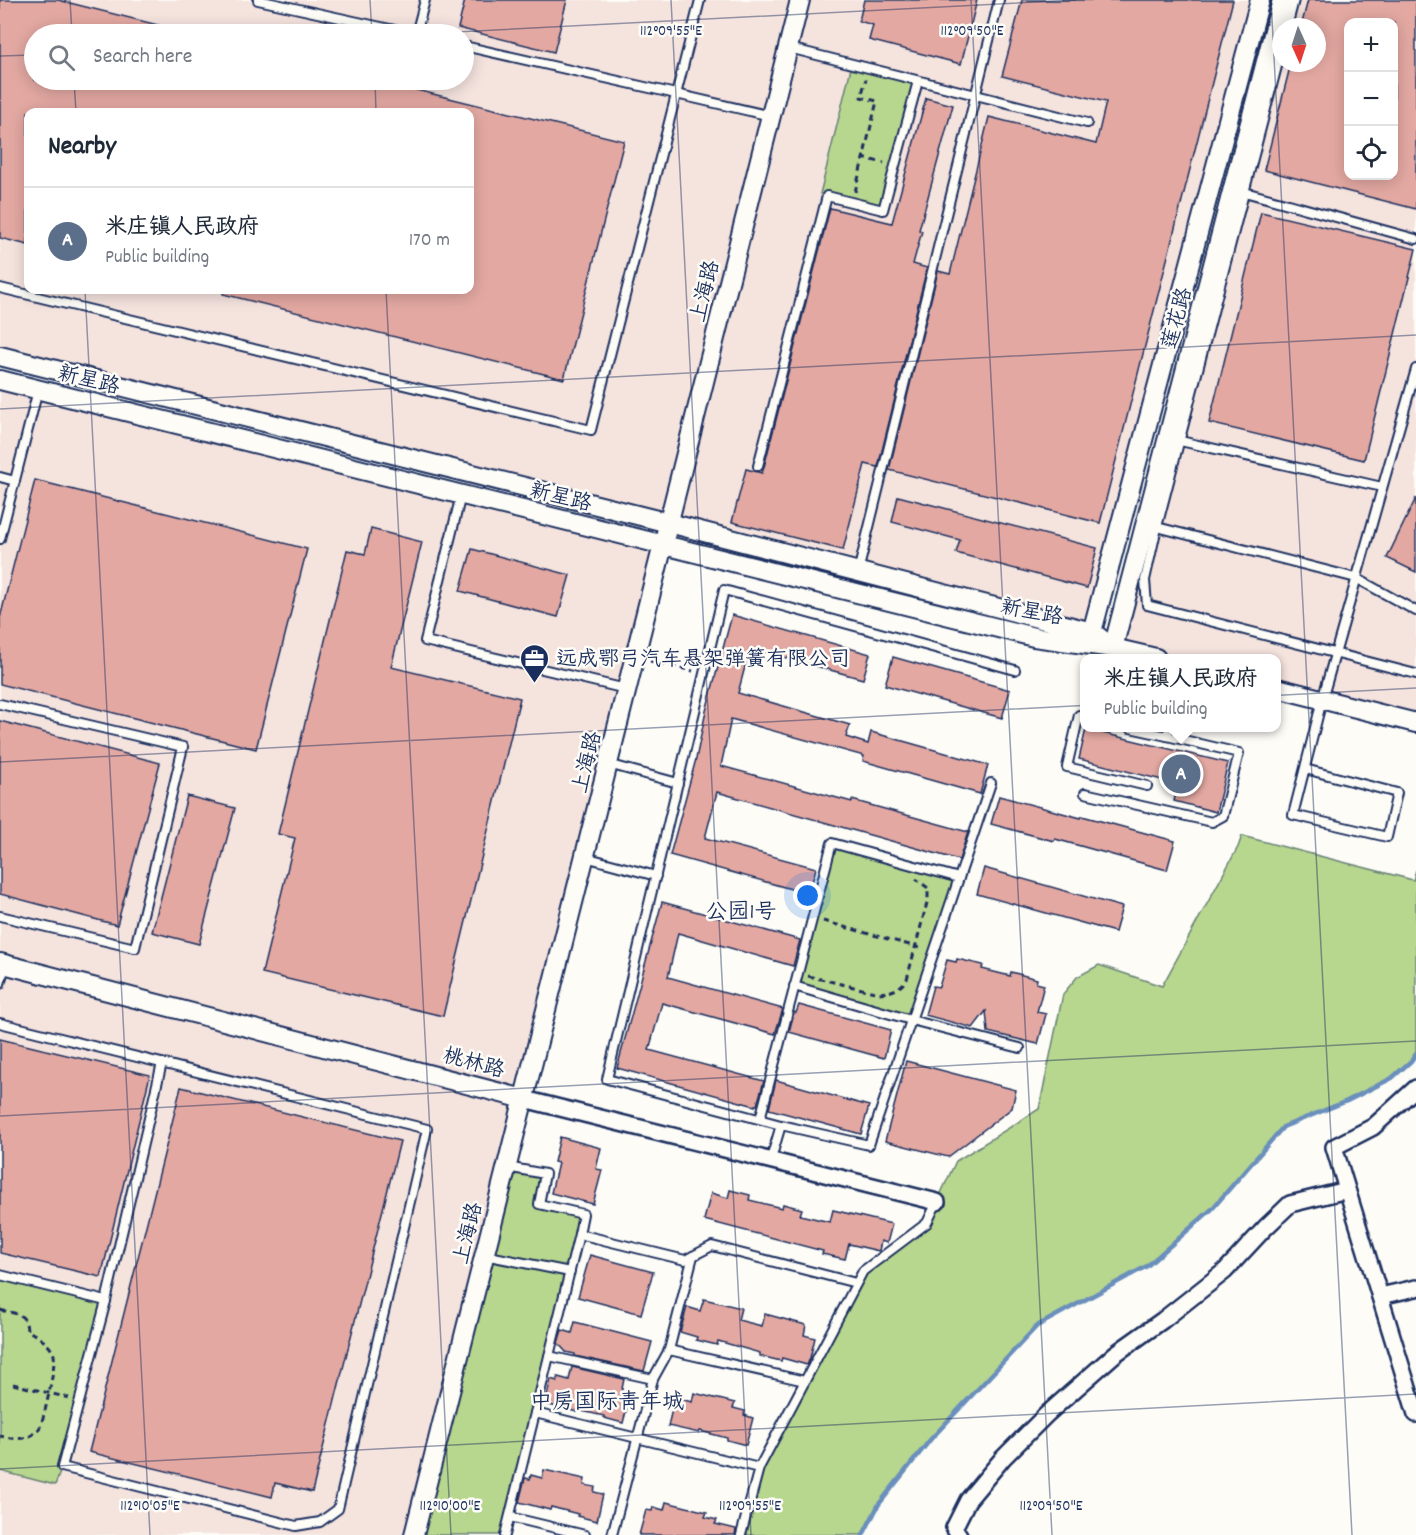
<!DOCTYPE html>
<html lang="en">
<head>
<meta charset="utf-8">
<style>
	body { margin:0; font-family:Dekko,"LXGW WenKai TC",sans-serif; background:#f6f6f7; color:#1f2937 }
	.controls { position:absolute; right:18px; top:18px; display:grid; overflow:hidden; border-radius:12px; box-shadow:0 3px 15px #0003 }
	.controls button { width:54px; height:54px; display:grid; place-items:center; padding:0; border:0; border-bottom:2px solid #e0e1e3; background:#fff; color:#1f2937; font:30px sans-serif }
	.compass { position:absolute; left:1272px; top:18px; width:54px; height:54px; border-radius:50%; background:#fff; box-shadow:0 3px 15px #0003; rotate:177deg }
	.you { position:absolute; left:808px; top:896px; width:21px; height:21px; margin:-15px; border:4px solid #fff; border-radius:50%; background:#1a73e8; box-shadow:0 0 0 9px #1a73e833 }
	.badge { display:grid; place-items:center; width:39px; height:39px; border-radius:50%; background:#1b2f5e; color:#fff; font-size:20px; font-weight:700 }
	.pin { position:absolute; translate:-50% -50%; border:3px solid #fff; box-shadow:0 2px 6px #0006 }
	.popup { position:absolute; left:1080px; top:654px; width:201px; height:78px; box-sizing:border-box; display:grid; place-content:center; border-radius:12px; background:#fff; filter:drop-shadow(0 2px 4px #0005); font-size:20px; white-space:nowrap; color:#747a83 }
	.popup b { font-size:22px; color:#1f2937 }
	.popup::after { content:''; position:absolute; left:50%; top:100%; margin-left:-12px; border:12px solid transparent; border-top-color:#fff }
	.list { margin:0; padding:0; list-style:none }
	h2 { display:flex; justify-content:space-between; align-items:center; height:78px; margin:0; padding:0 24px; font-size:26px }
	h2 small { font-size:20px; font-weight:400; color:#747a83 }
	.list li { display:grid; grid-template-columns:39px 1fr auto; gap:18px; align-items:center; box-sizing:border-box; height:108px; padding:0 24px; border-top:2px solid #e0e1e3 }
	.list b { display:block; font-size:22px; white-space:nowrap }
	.list p { margin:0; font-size:20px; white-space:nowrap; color:#747a83 }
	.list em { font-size:20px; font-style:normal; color:#747a83 }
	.icon { flex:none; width:33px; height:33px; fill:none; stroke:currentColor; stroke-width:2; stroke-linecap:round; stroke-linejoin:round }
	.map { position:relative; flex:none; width:1416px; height:1535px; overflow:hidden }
	.search { position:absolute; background:#fff; box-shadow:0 3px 15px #0003; left:24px; top:24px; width:450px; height:66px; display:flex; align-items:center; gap:15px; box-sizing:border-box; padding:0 21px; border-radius:33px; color:#747a83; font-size:22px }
	.panel { position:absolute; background:#fff; box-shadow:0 3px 15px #0003; left:24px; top:108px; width:450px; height:186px; border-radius:12px }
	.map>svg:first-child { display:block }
</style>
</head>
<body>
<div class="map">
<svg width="1416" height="1535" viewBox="0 0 1416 1535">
	<rect width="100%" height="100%" fill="#fdfcf7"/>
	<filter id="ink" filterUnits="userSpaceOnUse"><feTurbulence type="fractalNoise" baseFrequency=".0167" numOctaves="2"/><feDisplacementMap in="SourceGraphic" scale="12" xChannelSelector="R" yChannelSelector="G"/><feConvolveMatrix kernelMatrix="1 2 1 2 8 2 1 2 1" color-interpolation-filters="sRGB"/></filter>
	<g filter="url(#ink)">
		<g fill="#f5e3de" fill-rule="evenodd">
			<path d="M0,0h1260l-167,628 -1093,-272zM34,34h430v46h-430zM28,112h442v178h-442z"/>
			<path d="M1300,0h116v722l-139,-34v-30h-121l-43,-10 168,-585h36v-36h-25zM1348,22h46v154h-46z"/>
			<polygon points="0,378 664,545 414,1535 0,1535"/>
		</g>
		<g fill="#b7d68e" stroke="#698276" stroke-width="1.5">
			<polygon points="852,64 918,81 883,210 820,194"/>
			<polygon points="1242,836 1413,880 1416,870 1416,1054 1411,1061 1392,1078 1347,1101 1283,1127 1212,1209 1147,1266 1037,1326 930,1440 879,1504 863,1535 741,1535 759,1468 863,1271 927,1223 956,1161 1039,1109 1063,994 1077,977 1099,965 1162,986 1238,847"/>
			<polygon points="832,843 959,878 911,1020 794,986"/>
			<polygon points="507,1167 545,1174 539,1204 583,1214 505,1535 414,1535"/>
			<polygon points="0,1275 106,1301 62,1467 55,1485 0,1471"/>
		</g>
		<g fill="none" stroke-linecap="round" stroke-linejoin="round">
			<polyline stroke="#6a8fbc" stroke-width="4.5" points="863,1535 879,1504 930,1440 1037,1326 1147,1266 1212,1209 1283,1127 1347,1101 1392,1078 1411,1061 1416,1054"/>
		</g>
		<g fill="#e3a8a2" stroke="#1b2f5e" stroke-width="1.5" fill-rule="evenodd">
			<polygon points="0,0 58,0 178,30 178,34 34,34 34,80 376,80 624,141 564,379 223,294 223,290 470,290 470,112 28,112 28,245 0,238"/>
			<polygon points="465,0 567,0 554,52 458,28"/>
			<polygon points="864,0 977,0 961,64 869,40 873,25 859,21"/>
			<polygon points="1022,0 1233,0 1100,523 889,470 938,271 950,274 989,117 1096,144 1106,102 1002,76"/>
			<path d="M1308,0h108v209l-152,-39 27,-107h26v-36h-16zM1348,22h46v154h-46z"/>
			<polygon points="926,98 953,105 919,230 922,231 913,264 927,268 878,467 865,464 843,550 732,522 746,469 762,473 764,467 830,208 892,223"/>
			<polygon points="1261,212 1416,249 1364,460 1209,423"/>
			<polygon points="35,480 307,549 256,749 0,684 0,618"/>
			<polygon points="898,496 1097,548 1087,588 956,553 960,540 892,522"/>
			<polygon points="1416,498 1416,572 1387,558"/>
			<polygon points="371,529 422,542 391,667 520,698 443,1016 262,973 295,838 278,834 347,550 365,554"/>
			<polygon points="472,549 570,575 558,617 460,591"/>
			<polygon points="732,615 870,654 863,679 750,648 738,693 850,725 846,737 868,744 871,732 988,765 980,794 863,761 864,756 731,719 721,766 852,802 852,800 968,832 959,860 717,792 705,838 816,868 809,894 670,855 696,759 706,711"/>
			<polygon points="893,657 1010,690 1002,718 885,685"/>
			<polygon points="0,721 160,763 117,925 0,894"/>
			<polygon points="1086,729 1228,763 1216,812 1174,801 1178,784 1079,759"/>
			<polygon points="187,796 235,808 199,944 152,932"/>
			<polygon points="999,796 1081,818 1082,816 1175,841 1167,870 1055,839 1054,841 991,824"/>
			<polygon points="984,868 1122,907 1115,932 977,894"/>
			<polygon points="662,902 800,940 793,966 678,933 668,977 783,1009 775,1034 662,1003 649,1050 764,1081 757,1105 755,1105 755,1106 617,1068"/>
			<polygon points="957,959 983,965 982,969 1010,976 1011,972 1037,979 1036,983 1044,985 1037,1012 1046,1014 1038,1044 988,1032 986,1011 973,1028 925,1015 933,986 939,987 947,960 956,962"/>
			<polygon points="799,1005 891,1030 884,1058 789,1032 794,1012 796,1013"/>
			<polygon points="0,1039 150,1075 101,1277 0,1253"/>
			<polygon points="906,1061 1016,1090 1012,1108 948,1157 885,1141"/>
			<polygon points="776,1080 869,1106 861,1134 769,1109"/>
			<polygon points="181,1087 400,1141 312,1492 275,1483 272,1497 89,1452"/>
			<polygon points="560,1137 601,1148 596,1169 602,1170 593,1204 551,1193 558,1163 554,1162"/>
			<polygon points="730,1190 750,1195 749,1200 782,1208 783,1204 802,1209 800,1215 830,1222 833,1210 892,1224 887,1243 881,1241 879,1251 849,1244 845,1259 822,1254 823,1251 704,1220 711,1193 728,1198"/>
			<polygon points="590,1255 653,1272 641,1314 578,1297"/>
			<polygon points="704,1299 741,1308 738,1320 762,1326 765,1314 806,1325 804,1335 815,1338 810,1358 807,1365 782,1358 781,1361 760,1356 760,1353 718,1341 717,1345 696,1340 697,1337 680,1332 687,1307 700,1311"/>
			<polygon points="575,1322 652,1342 644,1371 575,1356 575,1354 566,1352 558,1343 562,1330 572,1333"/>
			<polygon points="572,1367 624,1379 621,1394 630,1396 623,1423 604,1418 604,1416 577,1410 577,1412 545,1404 551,1379 557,1381 558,1377 569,1380"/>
			<polygon points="694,1393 735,1403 733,1408 745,1411 744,1415 753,1418 746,1445 727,1440 727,1438 700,1431 699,1433 668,1426 674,1401 680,1403 681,1399 692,1402"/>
			<polygon points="544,1470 585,1479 584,1485 595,1487 594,1492 603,1494 597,1521 577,1516 578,1514 551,1507 550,1510 519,1502 525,1478 530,1479 531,1475 542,1478"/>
			<polygon points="666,1502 707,1512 705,1517 717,1520 715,1524 736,1529 735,1535 639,1535 646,1510 652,1511 653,1507 664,1510"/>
		</g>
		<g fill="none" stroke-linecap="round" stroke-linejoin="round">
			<defs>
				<g id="service">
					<polyline points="258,0 413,34"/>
					<polyline points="1287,27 1294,0"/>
					<polyline points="416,34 425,0"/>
					<polyline points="464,46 676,94 771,116"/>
					<polyline points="789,48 1087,123"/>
					<polyline points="1281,51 1157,527 1145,580 1147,605 1416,674"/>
					<polyline points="1241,191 1416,239"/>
					<polyline points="0,288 591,430 700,0"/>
					<polyline points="1176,440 1382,487"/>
					<polyline points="758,466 827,196 883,210 918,81"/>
					<polyline points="0,477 15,481"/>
					<polyline points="461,495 425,641 626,689"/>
					<polyline points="1153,526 1356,578 1416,611"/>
					<polyline points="0,539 38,390"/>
					<polyline points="858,572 999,0"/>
					<polyline points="0,704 183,747 135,948 0,916"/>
					<polyline points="1085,717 1079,715 1067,767 1147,786"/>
					<polyline points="1130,728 1167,736 1169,728"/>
					<polyline points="608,764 678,783"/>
					<polyline points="1305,769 1397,793 1387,837 1293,815 1322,700 1416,369"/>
					<polyline points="1085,793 1212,822 1223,816 1239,753 1167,736"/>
					<polyline points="585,857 656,876"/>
					<polyline points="0,984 5,966"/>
					<polyline points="794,986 911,1020 1020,1048"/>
					<polyline points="0,1023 427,1129 338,1509 320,1522 296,1526 62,1467 106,1301 0,1275"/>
					<polyline points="760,1119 832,843 959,878"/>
					<polyline points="781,1125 869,1145 991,783"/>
					<polyline points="771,1159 781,1125 607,1079 724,590 1015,670"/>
					<polyline points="507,1167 545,1174 539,1204 583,1214 579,1234"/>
					<polyline points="484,1255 570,1272"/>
					<polyline points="106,1301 162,1063"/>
					<polyline points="669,1350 693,1256"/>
					<polyline points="549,1356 653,1379 669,1350 805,1381"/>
					<polyline points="535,1413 759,1468"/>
					<polyline points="510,1517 585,1535"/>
					<polyline points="505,1535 579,1234 685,1260 712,1246 856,1283"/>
					<polyline points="612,1535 653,1379"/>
					<polyline points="741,1535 759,1468 863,1271 927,1223 937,1202"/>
				</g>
				<g id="minor">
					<polyline points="1416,1088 1373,1127 1334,1147 1416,1414"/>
					<polyline points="524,1099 937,1202"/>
					<polyline points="1380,1296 1416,1288"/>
					<polyline points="959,1535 954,1528 968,1500 1003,1458 1047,1414 1115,1354 1163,1320 1225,1271 1265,1228 1290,1204 1347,1190"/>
				</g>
				<g id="tertiary">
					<polyline points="0,356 669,523 1092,632 1113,648 1156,658"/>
					<polyline points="0,380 1034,637 1113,648 1282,0"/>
					<polyline points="1092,632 1260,0"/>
					<polyline points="1277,688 1416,723"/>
					<polyline points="0,963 524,1099"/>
					<polyline points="414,1535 800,0"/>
				</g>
			</defs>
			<use href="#service" stroke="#1b2f5e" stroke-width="12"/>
			<use href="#minor" stroke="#1b2f5e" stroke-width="20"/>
			<use href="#tertiary" stroke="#1b2f5e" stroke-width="22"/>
			<g stroke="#1b2f5e" stroke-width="3" stroke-dasharray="6 4.5" stroke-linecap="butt">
				<polyline points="862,158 884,163"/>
				<polyline points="855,192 877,101 861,97 866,79"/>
				<polyline points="650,661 693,671"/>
				<polyline points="823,921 924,949"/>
				<path d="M808,976l71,17c13,-1 20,-3 28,-14l21,-80v-11l-12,-9"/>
				<path d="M0,1310c15,4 26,2 27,20 10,6 23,13 27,25 2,9 -10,66 -15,74 0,0 -6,5 -7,6 -10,6 -22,3 -32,1"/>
				<polyline points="13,1384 69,1398"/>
			</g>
			<use href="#service" stroke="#fdfcf7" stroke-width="8"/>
			<use href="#minor" stroke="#fdfcf7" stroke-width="15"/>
			<use href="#tertiary" stroke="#fdfcf7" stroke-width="18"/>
		</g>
	</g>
	<path fill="none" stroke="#1b2f5e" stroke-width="1.5" stroke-opacity="0.45" d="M70,0l2,34M370,0l2,34M671,0l80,1535M971,0l81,1535M1271,0l81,1535M418,34l658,-34M0,56l34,-1M74,80l2,32M375,80l1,32M85,290l65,1245M386,290l65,1245M0,409l1416,-74M0,762l1416,-74M0,1116l1416,-75M0,1469l1416,-75"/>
	<defs>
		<symbol id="office-pin" viewBox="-11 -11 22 30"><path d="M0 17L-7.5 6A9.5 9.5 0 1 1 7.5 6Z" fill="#1b2f5e" stroke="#fdfcf7"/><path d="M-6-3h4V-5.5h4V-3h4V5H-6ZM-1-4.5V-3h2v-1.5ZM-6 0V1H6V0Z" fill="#fff"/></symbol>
	</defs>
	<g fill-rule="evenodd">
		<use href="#office-pin" x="518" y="642" width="33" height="45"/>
	</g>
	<g text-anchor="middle" stroke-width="5" stroke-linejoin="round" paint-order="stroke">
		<g font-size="21" fill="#1b2f5e" stroke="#fdfcf7">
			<text transform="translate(704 291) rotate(-76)" y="7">上海路</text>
			<text transform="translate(1176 318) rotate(-75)" y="7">莲花路</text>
			<text transform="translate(89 379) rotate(14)" y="7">新星路</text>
			<text transform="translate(561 496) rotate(14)" y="7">新星路</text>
			<text transform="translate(1032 611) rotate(11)" y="7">新星路</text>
			<text transform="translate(586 762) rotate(-76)" y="7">上海路</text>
			<text transform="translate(474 1062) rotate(15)" y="7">桃林路</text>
			<text transform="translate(467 1233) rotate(-76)" y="7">上海路</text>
		</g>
		<g font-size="21" fill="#1b2f5e" stroke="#fdfcf7" text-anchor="start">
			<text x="556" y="665">远成鄂弓汽车悬架弹簧有限公司</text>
		</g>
		<g font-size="22" fill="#1b2f5e" stroke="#fdfcf7">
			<text x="741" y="918">公园1号</text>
			<text x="607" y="1408">中房国际青年城</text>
		</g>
	</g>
	<g font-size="15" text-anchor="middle" fill="#1b2f5e" stroke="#fdfcf7" stroke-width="5" stroke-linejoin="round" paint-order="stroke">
		<text x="671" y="35">112°09'55"E</text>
		<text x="972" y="35">112°09'50"E</text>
		<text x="150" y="1510">112°10'05"E</text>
		<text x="450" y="1510">112°10'00"E</text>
		<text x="750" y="1510">112°09'55"E</text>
		<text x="1051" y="1510">112°09'50"E</text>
	</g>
</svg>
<div class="controls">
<button>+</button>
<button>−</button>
<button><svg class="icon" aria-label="locate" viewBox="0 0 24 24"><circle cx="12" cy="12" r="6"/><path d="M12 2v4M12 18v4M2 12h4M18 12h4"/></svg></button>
</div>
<svg class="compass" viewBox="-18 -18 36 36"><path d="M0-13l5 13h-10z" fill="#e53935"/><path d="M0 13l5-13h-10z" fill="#747a83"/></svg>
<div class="you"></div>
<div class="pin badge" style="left:1181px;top:774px;background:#5c6f8a">A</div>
<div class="popup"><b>米庄镇人民政府</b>Public building</div>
<div class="search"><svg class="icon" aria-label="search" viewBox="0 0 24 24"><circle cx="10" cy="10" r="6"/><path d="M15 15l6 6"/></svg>Search here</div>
<section class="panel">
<h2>Nearby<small></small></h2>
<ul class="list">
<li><span class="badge" style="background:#5c6f8a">A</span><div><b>米庄镇人民政府</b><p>Public building</p></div><em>170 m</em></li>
</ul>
</section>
</div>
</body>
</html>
